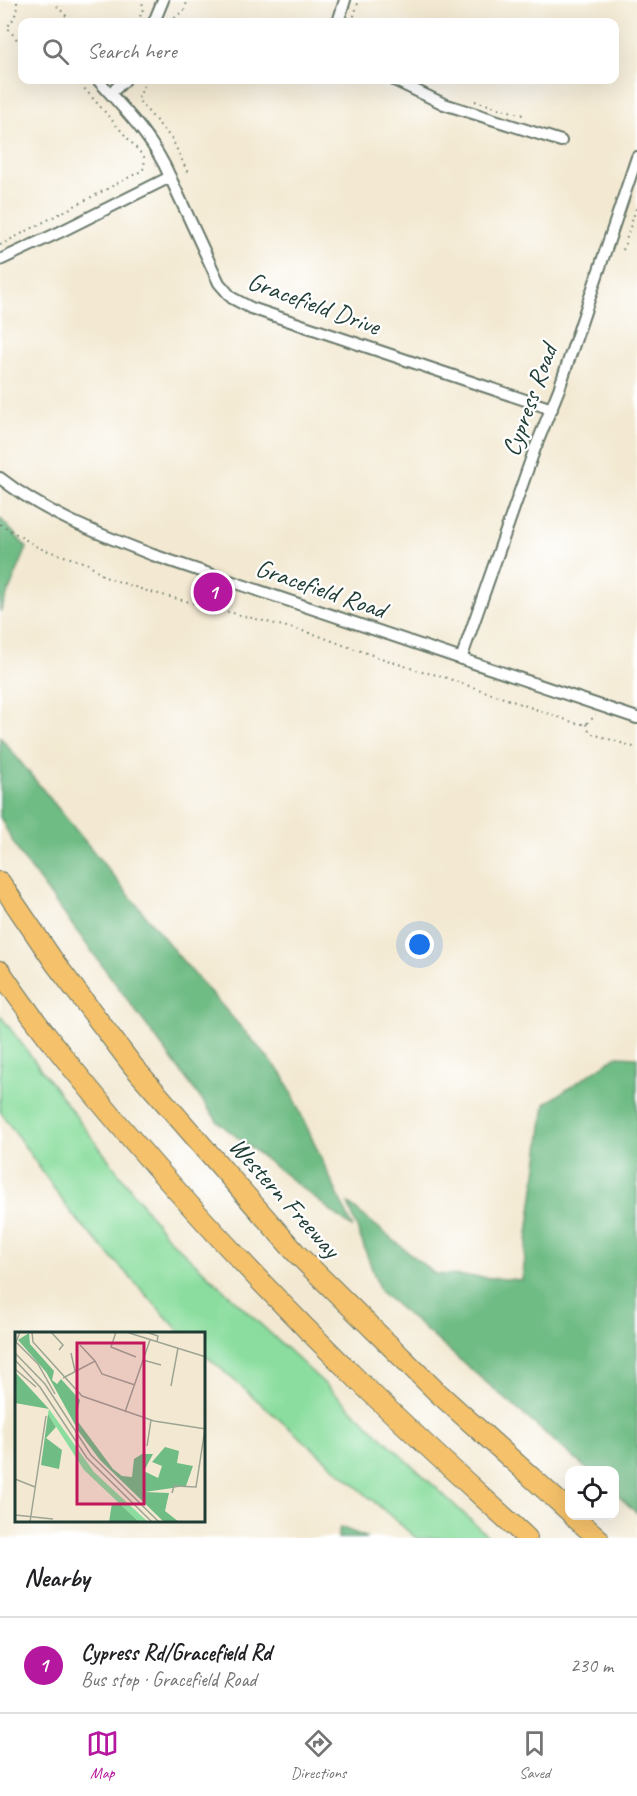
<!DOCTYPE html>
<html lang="en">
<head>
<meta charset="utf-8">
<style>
	body { margin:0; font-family:Caveat,sans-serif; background:#f6f6f6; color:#202124 }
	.controls { position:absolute; right:18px; bottom:18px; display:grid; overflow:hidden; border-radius:12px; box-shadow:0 6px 24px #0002 }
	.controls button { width:54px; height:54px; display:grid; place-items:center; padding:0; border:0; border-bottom:2px solid #e0e0e0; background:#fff; color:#202124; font:30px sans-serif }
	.you { position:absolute; left:420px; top:945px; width:21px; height:21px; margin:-15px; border:4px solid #fff; border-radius:50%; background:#1a73e8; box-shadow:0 0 0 9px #1a73e833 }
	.badge { display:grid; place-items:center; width:39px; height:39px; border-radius:50%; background:#b5179e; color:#fff; font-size:20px; font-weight:700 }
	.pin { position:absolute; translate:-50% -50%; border:3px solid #fff; box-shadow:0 2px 6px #0006 }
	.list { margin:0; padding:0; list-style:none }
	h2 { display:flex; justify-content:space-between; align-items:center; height:78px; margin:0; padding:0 24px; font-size:26px }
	h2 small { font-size:20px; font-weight:400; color:#757577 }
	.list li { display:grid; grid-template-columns:39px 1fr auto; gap:18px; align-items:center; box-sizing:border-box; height:96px; padding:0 24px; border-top:2px solid #e0e0e0 }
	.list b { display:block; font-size:22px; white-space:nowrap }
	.list p { margin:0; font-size:20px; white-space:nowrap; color:#757577 }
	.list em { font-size:20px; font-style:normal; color:#757577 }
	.icon { flex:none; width:33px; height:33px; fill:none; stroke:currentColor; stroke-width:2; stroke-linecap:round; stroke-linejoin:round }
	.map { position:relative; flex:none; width:637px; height:1538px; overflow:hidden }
	.search { position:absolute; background:#fff; box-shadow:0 6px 24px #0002; left:18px; right:18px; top:18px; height:66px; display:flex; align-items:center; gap:15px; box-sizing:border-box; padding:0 21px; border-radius:12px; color:#757577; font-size:22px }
	.sheet { height:174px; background:#fff }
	nav { display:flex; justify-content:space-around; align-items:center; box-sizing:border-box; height:84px; border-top:2px solid #e0e0e0; background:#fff; font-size:16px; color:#757577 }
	nav a { display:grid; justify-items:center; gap:3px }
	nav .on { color:#b5179e }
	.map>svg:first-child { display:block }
</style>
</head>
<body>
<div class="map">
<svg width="637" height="1538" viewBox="0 0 637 1538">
	<rect width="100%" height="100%" fill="#fff"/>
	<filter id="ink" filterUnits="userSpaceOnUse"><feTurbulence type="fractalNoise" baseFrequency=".0167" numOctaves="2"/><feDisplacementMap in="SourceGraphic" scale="12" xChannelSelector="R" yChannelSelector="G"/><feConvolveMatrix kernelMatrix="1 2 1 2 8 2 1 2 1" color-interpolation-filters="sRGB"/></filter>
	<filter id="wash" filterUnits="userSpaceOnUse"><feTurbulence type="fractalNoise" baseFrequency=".008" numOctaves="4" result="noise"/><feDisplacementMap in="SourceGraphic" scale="24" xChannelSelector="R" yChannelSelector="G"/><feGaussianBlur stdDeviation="1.35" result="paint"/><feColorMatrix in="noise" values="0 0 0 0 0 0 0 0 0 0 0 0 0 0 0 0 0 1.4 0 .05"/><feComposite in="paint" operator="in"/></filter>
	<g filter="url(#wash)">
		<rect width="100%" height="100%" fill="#f3e9d2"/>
		<polygon fill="#8add9e" stroke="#548d69" stroke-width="1.5" points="0,1015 166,1236 490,1538 416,1538 204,1354 204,1334 182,1334 71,1213 0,1111"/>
		<g fill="#6fbc85" stroke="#477c5c" stroke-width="1.5">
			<polygon points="0,518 27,548 0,612"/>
			<polygon points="0,737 181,959 283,1075 353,1228 218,1122 19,853 0,817"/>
			<polygon points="617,1056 637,1057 637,1513 615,1493 614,1470 588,1470 380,1291 348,1203 435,1274 522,1280 545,1104"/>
			<polygon points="340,1527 368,1538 338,1538"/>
		</g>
	</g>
	<g filter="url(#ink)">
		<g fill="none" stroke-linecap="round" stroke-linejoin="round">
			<defs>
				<g id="minor">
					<polyline points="154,22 163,0"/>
					<polyline points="338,22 345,0"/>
					<path d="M98,80c27,30 56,59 72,97"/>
					<polyline points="394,80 444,104 561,141"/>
					<polyline points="111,93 125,80"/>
					<polyline points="0,260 60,232 170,177 219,283 232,298 251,308 552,409"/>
					<path d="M0,478c46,36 99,56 153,77l484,163"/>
					<polyline points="461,659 534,451 559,389 637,157"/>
				</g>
				<g id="motorway">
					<polyline points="0,882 55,963 133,1066 296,1253 436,1391 570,1512"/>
					<path d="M0,971c37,55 79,106 122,157 76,89 156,174 239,255 54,53 111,104 166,155"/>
					<polyline points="573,1516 598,1538"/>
				</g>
			</defs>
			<use href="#minor" stroke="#69796b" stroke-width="14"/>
			<use href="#motorway" stroke="#69796b" stroke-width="22"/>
			<g stroke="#69796b" stroke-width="2" stroke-dasharray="1.5 4.5" stroke-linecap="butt">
				<path d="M17,2c0,11 -3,18 -10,25l15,19"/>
				<polyline points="57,6 72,22"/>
				<polyline points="138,22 143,9 142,0"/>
				<polyline points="170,22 184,10 188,0"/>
				<polyline points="352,22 359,0"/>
				<polyline points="146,80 138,100 172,139 188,173"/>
				<polyline points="475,101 526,116"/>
				<polyline points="0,245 143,170 145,160 144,157 77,80"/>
				<polyline points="623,250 637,205"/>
				<polyline points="0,524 39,548 89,564 105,577 147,591 314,634 343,645 422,672 438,675 578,724 586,724 596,715"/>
				<polyline points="586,724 590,733 637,748"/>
			</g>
			<use href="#minor" stroke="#fff" stroke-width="10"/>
			<use href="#motorway" stroke="#f5c16b" stroke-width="20"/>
		</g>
	</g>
	<g text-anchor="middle" stroke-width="4.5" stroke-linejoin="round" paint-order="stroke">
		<g font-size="26" fill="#1f3d34" stroke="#fff">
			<text transform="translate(314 303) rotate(20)" y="9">Gracefield Drive</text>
			<text transform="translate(529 400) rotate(-70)" y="9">Cypress Road</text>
			<text transform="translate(321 588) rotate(19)" y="9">Gracefield Road</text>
			<text transform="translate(285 1197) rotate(48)" y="9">Western Freeway</text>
		</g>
	</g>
	<g transform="translate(15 1332)">
		<rect width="190" height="190" fill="#f3e9d2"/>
		<path d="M34,77l45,63 54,50h-9l-55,-52 -36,-56z" fill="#8add9e"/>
		<path d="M14,1l1,11 24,27 -2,9 5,4 4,-5 19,21 -4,19 37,50 9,7 10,1 2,-18 8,-5h11l-9,17 14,7 4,-12 -10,-4 13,-15 14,4 -2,12 16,3 -7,20 -41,6 24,1 -4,18 14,11h-15l-64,-62 -21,-28 -33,-60 -28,-32zM0,40l1,1 33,36 -34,-6zM33,82l8,13 -10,11 16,12 -3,19 -18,-4zM97,171l8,1 19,18h-30z" fill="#6fbc85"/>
		<path fill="none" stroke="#9ea493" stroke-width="1.5" d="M5,0l-4,10 22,22 17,30M17,0l1,10 49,54 72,25 52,8M36,0l12,13 -4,5M101,0l-5,15 25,10M111,0l80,25M131,0l12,4 -1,6M65,13l15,16M0,21l30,31 46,71 68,67M56,21l4,18M0,28l25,27 47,71 65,64M128,28l18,5M0,37l21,18M48,46l32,-17 7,13 33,11M156,54l7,-38M110,80l25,-72M132,114l4,-26M0,147l20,8M157,161l2,-7 22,1 9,-58M0,183l38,4M15,190l16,-106"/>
		<path fill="#c2185b" fill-opacity="0.15" stroke="#c2185b" stroke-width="3" d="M62,11h67v161h-67z"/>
		<rect width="190" height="190" fill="none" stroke="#1f3d34" stroke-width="3"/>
	</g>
</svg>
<div class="controls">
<button><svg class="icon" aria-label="locate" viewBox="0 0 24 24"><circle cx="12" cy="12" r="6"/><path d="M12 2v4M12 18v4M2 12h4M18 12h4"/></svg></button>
</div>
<div class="you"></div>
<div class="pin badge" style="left:213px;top:592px">1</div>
<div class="search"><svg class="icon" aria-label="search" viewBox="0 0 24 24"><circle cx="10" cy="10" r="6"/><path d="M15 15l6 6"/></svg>Search here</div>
</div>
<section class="sheet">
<h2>Nearby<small></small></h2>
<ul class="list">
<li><span class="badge">1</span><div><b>Cypress Rd/Gracefield Rd</b><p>Bus stop · Gracefield Road</p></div><em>230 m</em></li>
</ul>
</section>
<nav>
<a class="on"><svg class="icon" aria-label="map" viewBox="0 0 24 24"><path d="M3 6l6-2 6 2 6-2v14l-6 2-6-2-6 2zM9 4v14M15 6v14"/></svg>Map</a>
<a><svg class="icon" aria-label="directions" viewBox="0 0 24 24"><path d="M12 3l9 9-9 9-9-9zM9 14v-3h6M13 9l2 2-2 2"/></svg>Directions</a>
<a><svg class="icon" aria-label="saved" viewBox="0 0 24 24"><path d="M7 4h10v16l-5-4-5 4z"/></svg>Saved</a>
</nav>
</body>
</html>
